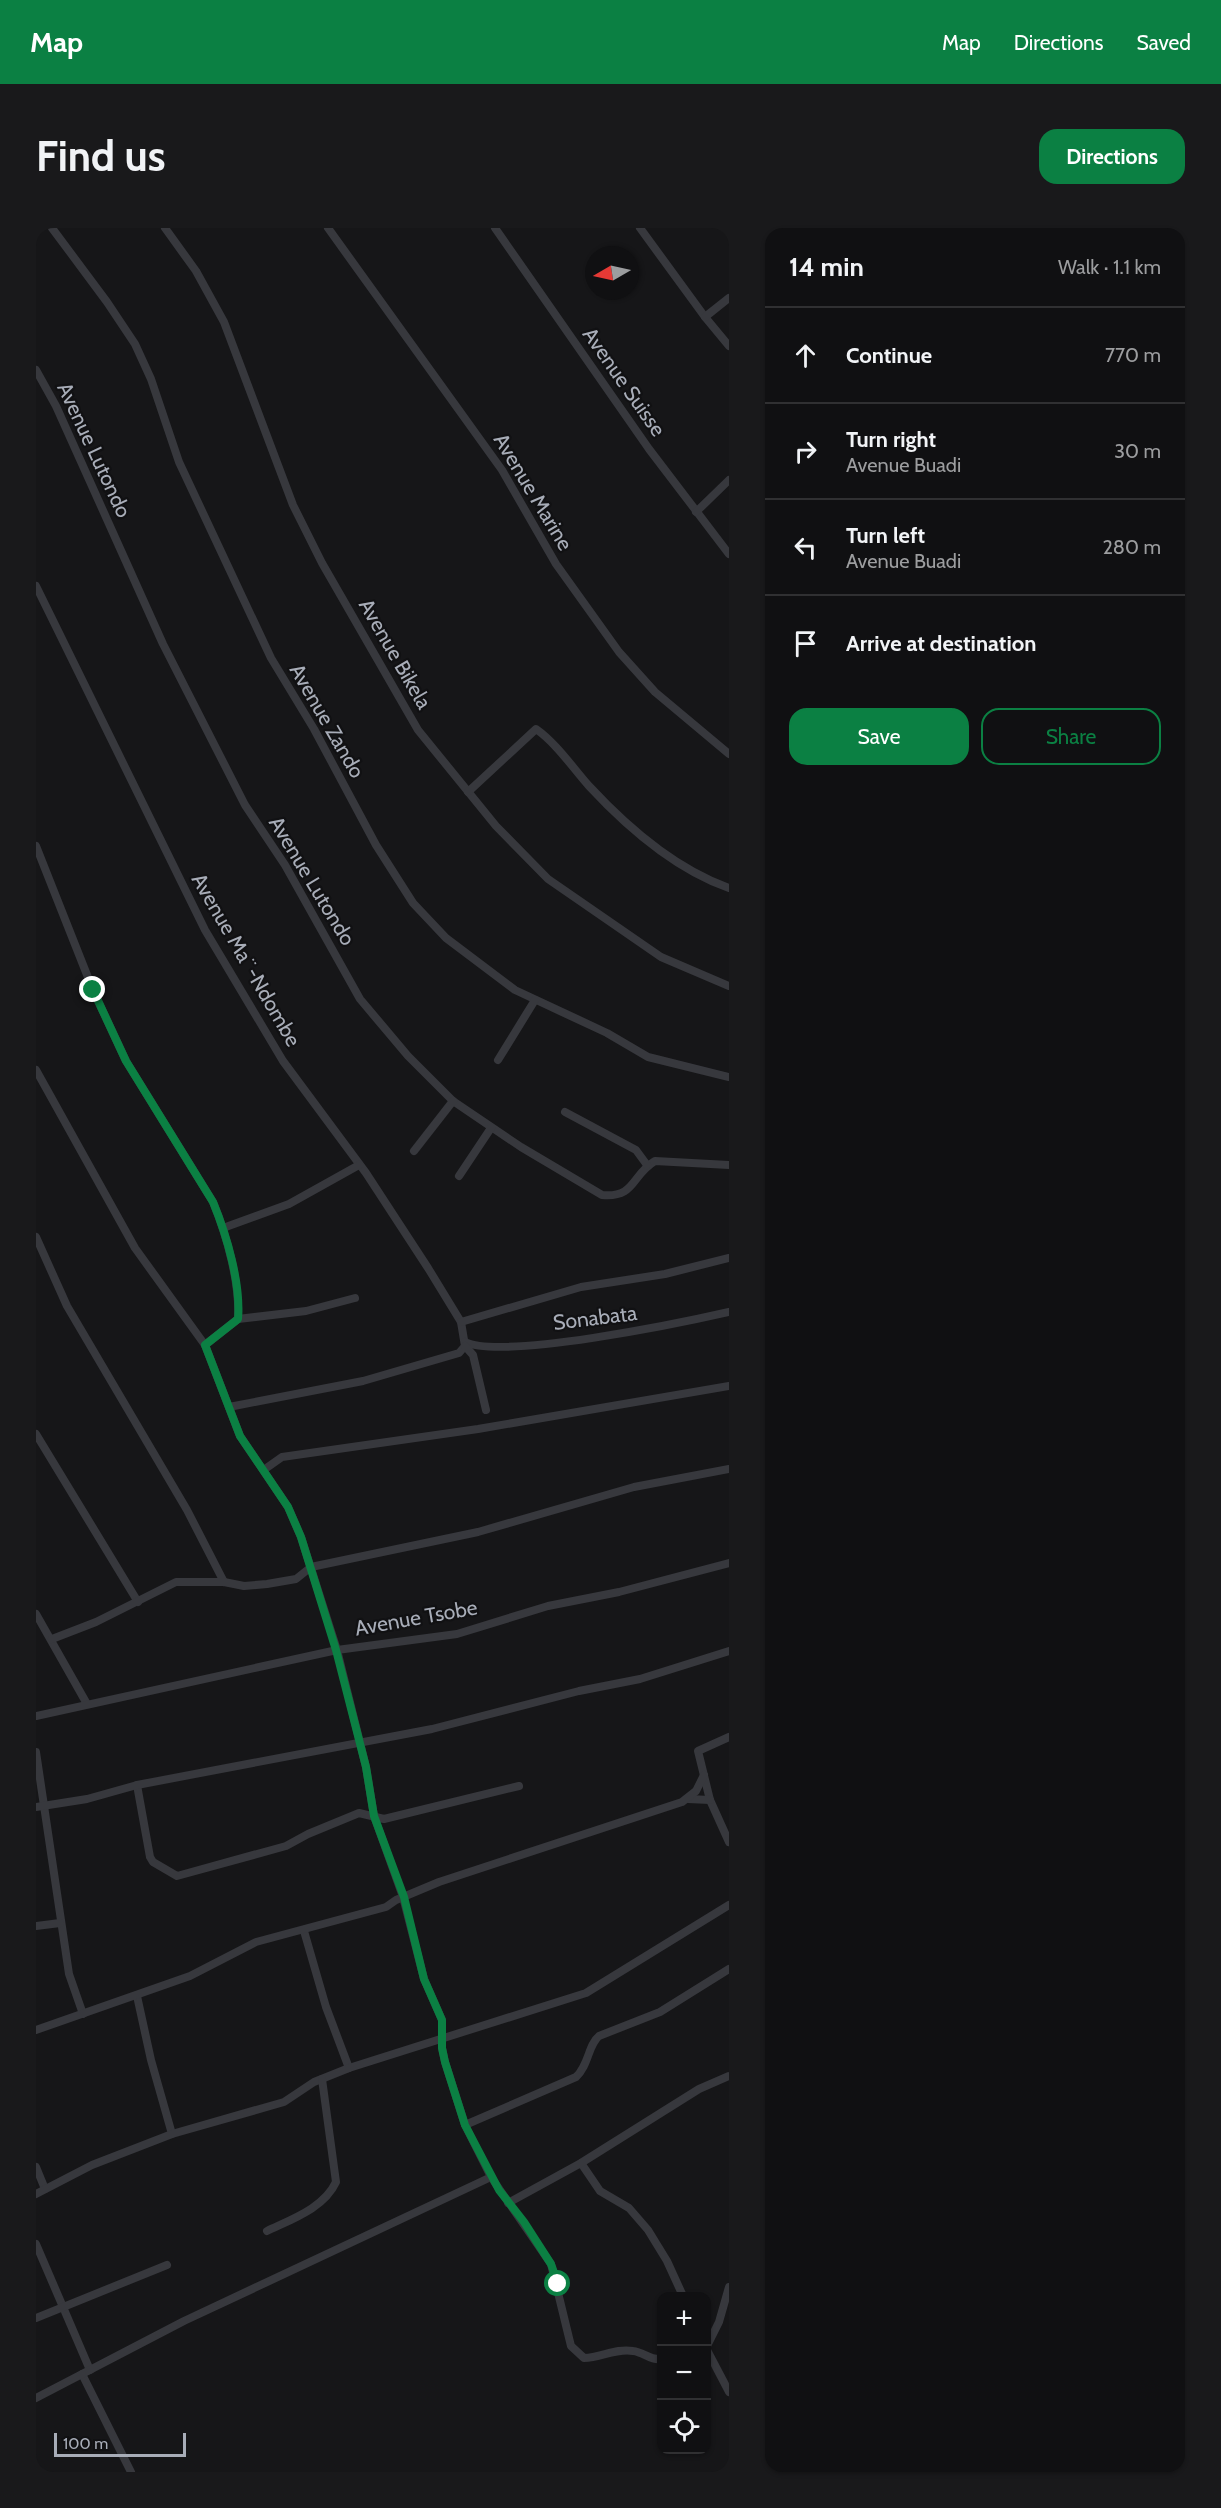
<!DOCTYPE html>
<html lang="en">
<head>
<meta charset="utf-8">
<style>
	body { margin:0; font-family:Cabin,sans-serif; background:#19191b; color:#f1f3f6 }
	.controls { position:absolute; right:18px; bottom:18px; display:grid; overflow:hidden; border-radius:12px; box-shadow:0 2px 4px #0004 }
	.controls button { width:54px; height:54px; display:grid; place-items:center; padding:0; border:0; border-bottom:2px solid #303032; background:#101012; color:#f1f3f6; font:30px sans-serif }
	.compass { position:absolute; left:549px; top:18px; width:54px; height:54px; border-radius:50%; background:#101012; box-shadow:0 2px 4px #0004; rotate:261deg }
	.scale { position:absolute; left:18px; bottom:15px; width:132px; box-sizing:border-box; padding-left:6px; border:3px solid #a8adb8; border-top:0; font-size:16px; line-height:21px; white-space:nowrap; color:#a8adb8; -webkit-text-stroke:4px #111113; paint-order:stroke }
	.stop { position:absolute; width:18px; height:18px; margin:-14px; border:4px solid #0b8043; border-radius:50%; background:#fff }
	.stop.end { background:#0b8043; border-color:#fff; box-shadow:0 2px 6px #0008 }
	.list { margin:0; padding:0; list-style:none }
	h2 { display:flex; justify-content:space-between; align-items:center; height:78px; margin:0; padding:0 24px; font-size:26px }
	h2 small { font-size:20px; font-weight:400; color:#9c9d9f }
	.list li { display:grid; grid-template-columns:39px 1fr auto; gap:18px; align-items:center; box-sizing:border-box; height:96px; padding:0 24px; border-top:2px solid #303032 }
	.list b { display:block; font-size:22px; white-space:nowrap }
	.list p { margin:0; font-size:20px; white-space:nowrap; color:#9c9d9f }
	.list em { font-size:20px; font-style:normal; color:#9c9d9f }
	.actions { display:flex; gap:12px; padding:18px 24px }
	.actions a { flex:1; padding:14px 0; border:2px solid #0b8043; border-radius:18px; text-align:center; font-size:21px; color:#0b8043 }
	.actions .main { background:#0b8043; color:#fff }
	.icon { flex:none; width:33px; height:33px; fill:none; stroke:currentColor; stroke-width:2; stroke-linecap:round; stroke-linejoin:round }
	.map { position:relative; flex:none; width:693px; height:2244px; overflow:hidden; border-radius:18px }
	header { display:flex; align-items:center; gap:36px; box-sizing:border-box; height:84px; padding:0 30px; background:#0b8043; color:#fff }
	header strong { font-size:28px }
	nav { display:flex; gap:33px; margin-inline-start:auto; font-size:21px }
	.intro { display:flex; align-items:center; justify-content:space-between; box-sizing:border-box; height:144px; padding:0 36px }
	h1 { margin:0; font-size:42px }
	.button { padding:15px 27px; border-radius:18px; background:#0b8043; color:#fff; font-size:21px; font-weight:700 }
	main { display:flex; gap:36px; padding:0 36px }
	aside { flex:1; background:#101012; border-radius:18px; box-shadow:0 2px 4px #0004 }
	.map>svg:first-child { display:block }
</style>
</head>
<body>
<header>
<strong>Map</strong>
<nav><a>Map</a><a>Directions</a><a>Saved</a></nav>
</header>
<div class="intro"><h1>Find us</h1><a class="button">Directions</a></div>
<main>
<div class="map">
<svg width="693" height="2244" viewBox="0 0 693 2244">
	<rect width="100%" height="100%" fill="#161618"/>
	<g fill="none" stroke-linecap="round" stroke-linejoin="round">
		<g stroke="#37383d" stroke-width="8">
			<polyline points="16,0 71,74 99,116 115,151 143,234 235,430 278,501 340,617 377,675 410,710 479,762 571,805 612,829 693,849"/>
			<polyline points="129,0 160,43 188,94 257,277 286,335 382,502 460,598 512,651 625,729 693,758"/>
			<polyline points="292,0 466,242 520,336 583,424 619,464 693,526"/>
			<polyline points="459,0 613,221 693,326"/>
			<polyline points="604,0 669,89 693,118"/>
			<polyline points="669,89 693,70"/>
			<path d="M0,142l20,36 107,238 82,161 40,60 75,134 48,57 45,45 68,46 81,48c34,3 29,-20 53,-34l74,4"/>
			<polyline points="660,284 693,252"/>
			<polyline points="0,358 169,702 247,833 330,945 392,1040 425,1094 429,1118 423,1125 327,1153 193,1179"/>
			<path d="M432,564l68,-63c20,14 37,39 53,57 38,41 86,83 140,102"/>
			<path d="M0,618l57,144 33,71 87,141c14,34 27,81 25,117l-33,26"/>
			<polyline points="462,832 499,772"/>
			<path d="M0,842l99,178 70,97 35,91 48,71 13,30 36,113 29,117 8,49 29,81 21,82 18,41v28l3,14 20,63 26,52 60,87 20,82 13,12c17,0 31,-10 49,-7 11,1 17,10 29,8"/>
			<polyline points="529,884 600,922 611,937"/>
			<polyline points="378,923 417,873"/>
			<polyline points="423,948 455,900"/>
			<polyline points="187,1000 253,976 323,937"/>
			<polyline points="0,1009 31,1078 151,1282 188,1354"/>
			<polyline points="202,1091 270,1083 319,1070"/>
			<polyline points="425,1094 545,1059 629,1046 693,1030"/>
			<path d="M429,1114c38,18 216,-19 264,-30"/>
			<polyline points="429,1118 437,1127 450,1182"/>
			<polyline points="0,1206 102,1374"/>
			<polyline points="229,1241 246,1229 442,1201 693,1158"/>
			<polyline points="0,1386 51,1476"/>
			<polyline points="16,1411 60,1394 140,1354 188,1354 208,1358 231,1356 260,1351 275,1339 442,1304 598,1259 693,1241"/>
			<polyline points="0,1488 301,1422 421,1406 512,1378 583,1364 693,1335"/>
			<polyline points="693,1509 662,1523 674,1572 693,1614"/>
			<polyline points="0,1524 33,1746 47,1786"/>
			<polyline points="101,1557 114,1629 117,1634 141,1648 250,1618 272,1606 323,1585 348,1591 483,1558"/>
			<polyline points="652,1571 674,1572"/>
			<polyline points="0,1579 51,1571 101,1557 396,1501 543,1463 604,1451 693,1423"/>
			<polyline points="0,1698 24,1695"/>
			<polyline points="268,1703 290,1779 313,1840"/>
			<polyline points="101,1768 115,1832 136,1906"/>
			<polyline points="0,1802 154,1748 220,1714 350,1679 360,1672 403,1654 646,1574 660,1563 668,1547"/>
			<path d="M429,1897l111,-48c13,-12 12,-32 23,-41l61,-24 69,-43"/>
			<polyline points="545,1935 564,1963 593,1980 612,2002 631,2033 647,2068"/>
			<polyline points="0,1939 9,1961"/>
			<polyline points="0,1966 56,1937 136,1906 248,1874 278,1854 313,1840 550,1765 693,1677"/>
			<polyline points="472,1975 545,1935 663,1861 693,1848"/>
			<path d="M231,2003c25,-12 57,-23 69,-49l-14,-103"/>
			<polyline points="0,2016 54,2142"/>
			<polyline points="0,2090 131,2037"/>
			<polyline points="670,2120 683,2094 693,2059"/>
			<polyline points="670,2120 693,2164"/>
			<polyline points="46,2146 95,2244"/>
			<polyline points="0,2170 148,2093 455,1949"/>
		</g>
	</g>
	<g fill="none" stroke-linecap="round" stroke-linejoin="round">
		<path stroke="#0b8043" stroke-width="8" d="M57,762l33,71 87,141c14,34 28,82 25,117l-33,26 35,91 48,71 13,30 35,113 30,117 8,49 30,81 20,82 18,41v28l3,14 20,63 34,65 25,32 27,42 7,20"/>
	</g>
	<g text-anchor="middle" stroke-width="4.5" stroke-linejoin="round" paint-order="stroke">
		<g font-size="21" fill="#a8adb8" stroke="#111113">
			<text transform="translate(588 154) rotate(55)" y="7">Avenue Suisse</text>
			<text transform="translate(58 222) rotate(65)" y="7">Avenue Lutondo</text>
			<text transform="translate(497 264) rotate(59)" y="7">Avenue Marine</text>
			<text transform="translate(359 426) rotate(60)" y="7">Avenue Bikela</text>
			<text transform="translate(291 493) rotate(60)" y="7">Avenue Zando</text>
			<text transform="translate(276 653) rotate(59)" y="7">Avenue Lutondo</text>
			<text transform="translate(210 732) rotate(60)" y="7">Avenue Ma¨-Ndombe</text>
			<text transform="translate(559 1090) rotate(-7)" y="7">Sonabata</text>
			<text transform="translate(380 1390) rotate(-10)" y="7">Avenue Tsobe</text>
		</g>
	</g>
</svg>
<div class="controls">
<button>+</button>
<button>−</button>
<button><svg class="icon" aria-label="locate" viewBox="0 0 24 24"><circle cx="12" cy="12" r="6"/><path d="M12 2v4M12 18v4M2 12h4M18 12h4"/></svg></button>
</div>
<svg class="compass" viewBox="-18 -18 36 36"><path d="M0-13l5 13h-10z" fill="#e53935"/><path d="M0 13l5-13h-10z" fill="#9c9d9f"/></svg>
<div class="scale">100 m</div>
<div class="stop" style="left:522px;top:2056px"></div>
<div class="stop end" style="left:57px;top:762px"></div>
</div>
<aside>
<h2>14 min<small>Walk · 1.1 km</small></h2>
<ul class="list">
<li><svg class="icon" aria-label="ahead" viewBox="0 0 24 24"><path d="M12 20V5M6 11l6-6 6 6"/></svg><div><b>Continue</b></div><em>770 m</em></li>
<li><svg class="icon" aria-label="right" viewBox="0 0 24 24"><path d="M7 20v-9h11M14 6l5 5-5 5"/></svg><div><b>Turn right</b><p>Avenue Buadi</p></div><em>30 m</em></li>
<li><svg class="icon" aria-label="left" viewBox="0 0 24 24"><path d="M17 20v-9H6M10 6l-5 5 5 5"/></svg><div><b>Turn left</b><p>Avenue Buadi</p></div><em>280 m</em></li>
<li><svg class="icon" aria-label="arrive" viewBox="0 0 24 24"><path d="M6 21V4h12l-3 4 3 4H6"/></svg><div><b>Arrive at destination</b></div></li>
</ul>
<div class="actions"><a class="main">Save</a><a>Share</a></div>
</aside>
</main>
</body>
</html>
